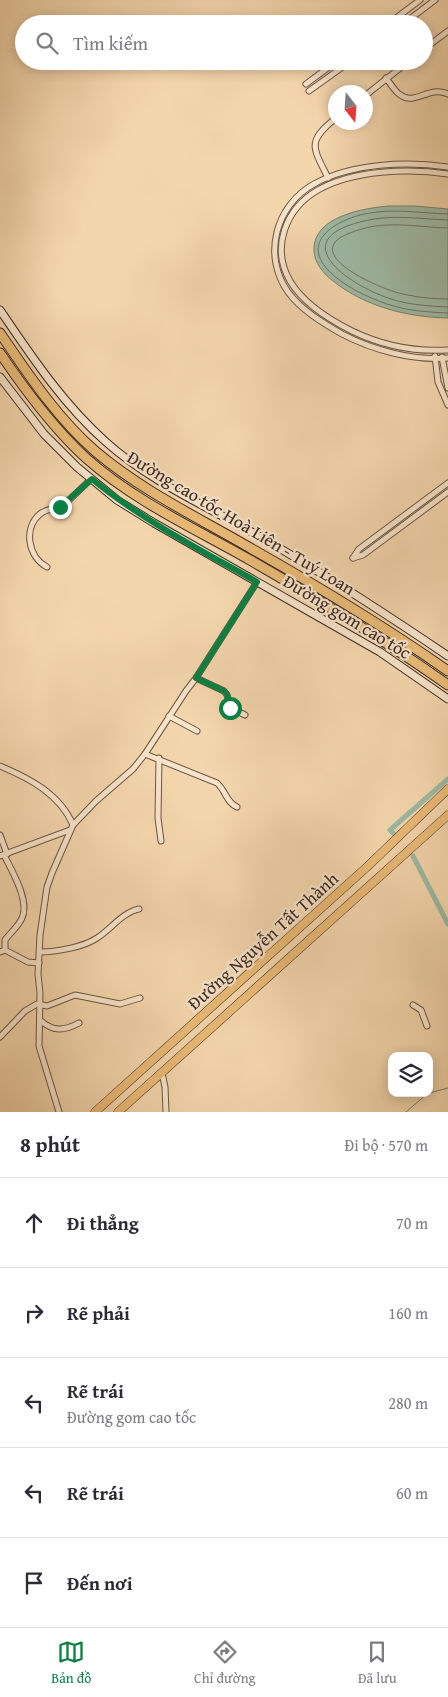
<!DOCTYPE html>
<html lang="vi">
<head>
<meta charset="utf-8">
<style>
	body { margin:0; font-family:"Gentium Book Plus",serif; background:#f7f7f7; color:#2b2b33 }
	.controls { position:absolute; right:15px; bottom:15px; display:grid; overflow:hidden; border-radius:10px; box-shadow:0 2px 12px #0003 }
	.controls button { width:45px; height:45px; display:grid; place-items:center; padding:0; border:0; border-bottom:1px solid #e1e1e2; background:#fff; color:#2b2b33; font:25px sans-serif }
	.compass { position:absolute; left:328px; top:85px; width:45px; height:45px; border-radius:50%; background:#fff; box-shadow:0 2px 12px #0003; rotate:163deg }
	.stop { position:absolute; width:15px; height:15px; margin:-11px; border:4px solid #0b8043; border-radius:50%; background:#fff }
	.stop.end { background:#0b8043; border-color:#fff; box-shadow:0 1px 5px #0008 }
	.list { margin:0; padding:0; list-style:none }
	h2 { display:flex; justify-content:space-between; align-items:center; height:65px; margin:0; padding:0 20px; font-size:21px }
	h2 small { font-size:16px; font-weight:400; color:#7c7c81 }
	.list li { display:grid; grid-template-columns:32px 1fr auto; gap:15px; align-items:center; box-sizing:border-box; height:90px; padding:0 20px; border-top:1px solid #e1e1e2 }
	.list b { display:block; font-size:19px; white-space:nowrap }
	.list p { margin:0; font-size:16px; white-space:nowrap; color:#7c7c81 }
	.list em { font-size:16px; font-style:normal; color:#7c7c81 }
	.icon { flex:none; width:28px; height:28px; fill:none; stroke:currentColor; stroke-width:2; stroke-linecap:round; stroke-linejoin:round }
	.map { position:relative; flex:none; width:448px; height:1112px; overflow:hidden }
	.search { position:absolute; background:#fff; box-shadow:0 2px 12px #0003; left:15px; right:15px; top:15px; height:55px; display:flex; align-items:center; gap:12px; box-sizing:border-box; padding:0 18px; border-radius:28px; color:#7c7c81; font-size:19px }
	.sheet { height:515px; background:#fff }
	nav { display:flex; justify-content:space-around; align-items:center; box-sizing:border-box; height:70px; border-top:1px solid #e1e1e2; background:#fff; font-size:14px; color:#7c7c81 }
	nav a { display:grid; justify-items:center; gap:2px }
	nav .on { color:#0b8043 }
	.map>svg:first-child { display:block }
</style>
</head>
<body>
<div class="map">
<svg width="448" height="1112" viewBox="0 0 448 1112">
	<rect width="100%" height="100%" fill="#f4d6ad"/>
	<filter id="stains"><feTurbulence type="fractalNoise" baseFrequency=".004" numOctaves="4"/><feColorMatrix values="0 0 0 0 .2 0 0 0 0 .09 0 0 0 0 .02 0 0 0 .5 -.17"/></filter>
	<radialGradient id="worn" r=".72"><stop offset=".6" stop-color="#630" stop-opacity="0"/><stop offset="1" stop-color="#630" stop-opacity=".3"/></radialGradient>
	<path fill="#9dbaa5" stroke="#778172" d="M389,206h26l33,3v109c-41,-1 -82,-11 -115,-37 -9,-7 -19,-18 -19,-31 -1,-34 51,-42 75,-44z"/>
	<g fill="none" stroke-linecap="round" stroke-linejoin="round">
		<g stroke="#6d7365" stroke-width="1">
			<path d="M448,214c-29,-1 -55,-6 -84,0 -26,6 -64,26 -36,56 15,16 39,27 59,34 20,7 41,8 61,9"/>
			<path d="M448,220c-29,-1 -55,-6 -84,1 -82,19 -14,65 27,78 18,6 38,7 57,8"/>
			<path d="M448,228c-35,-1 -64,-9 -98,5 -5,2 -13,5 -16,11 -12,20 51,46 65,49 16,4 32,6 49,6"/>
		</g>
		<g stroke="#778172" stroke-width="1">
			<polyline points="429,1093 448,1088"/>
			<polyline points="406,1112 428,1093"/>
		</g>
		<g stroke="#9dbaa5" stroke-width="5">
			<polyline points="394,834 390,830 448,779"/>
			<polyline points="413,856 448,924"/>
		</g>
		<defs>
			<g id="minor">
				<polyline points="388,24 420,0"/>
				<polyline points="403,24 435,0"/>
				<polyline points="424,49 448,31"/>
				<path d="M386,78c4,5 8,12 13,16 16,13 29,-9 49,0"/>
				<polyline points="306,84 337,61"/>
				<polyline points="309,91 351,61"/>
				<polyline points="366,95 409,61"/>
				<path d="M448,167c-41,-6 -96,-4 -134,17 -38,21 -52,71 -26,108 13,18 35,31 54,42 31,16 70,27 106,24"/>
				<path d="M448,174c-39,-6 -95,-4 -130,16 -33,19 -47,58 -28,91 13,22 40,39 62,50 29,14 63,21 96,19"/>
				<path d="M328,178c-15,-31 -22,-36 8,-60"/>
				<polyline points="435,356 438,382 448,405"/>
				<polyline points="442,357 448,388"/>
				<polyline points="353,558 359,549 448,483"/>
				<polyline points="353,558 363,555 448,492"/>
				<path d="M47,567c-19,-10 -24,-39 -7,-53 7,-6 17,-5 25,-10l26,-25"/>
				<polyline points="196,678 224,691 227,695 231,708 245,715"/>
				<polyline points="169,716 197,731"/>
				<path d="M145,754l72,29c9,8 9,19 20,24"/>
				<polyline points="159,758 158,818 161,841"/>
				<path d="M0,766c29,12 60,28 73,59"/>
				<polyline points="0,835 7,854"/>
				<path d="M4,855c8,16 26,46 18,63 -4,9 -12,15 -17,22v10"/>
				<polyline points="0,856 70,830"/>
				<polyline points="0,952 5,950 28,962 39,963"/>
				<path d="M40,952c16,0 44,-5 57,-14 14,-9 26,-26 42,-29"/>
				<polyline points="413,1005 421,1010 427,1026"/>
				<path d="M40,1020c13,12 24,11 39,3"/>
				<polyline points="0,1037 25,1011 37,1004 47,1006 75,995 120,1004 140,998"/>
				<polyline points="162,1073 165,1087 166,1112"/>
				<polyline points="59,1112 39,1046 40,993 38,974 40,935 47,887 52,873 73,825 96,801 133,769 145,754 186,691 196,678 257,582"/>
			</g>
			<g id="secondary">
				<path d="M0,310c32,47 63,94 106,132 49,44 114,70 170,104 59,35 116,72 172,110"/>
				<polyline points="0,377 44,434 77,467 117,500 154,523 380,652 448,699"/>
			</g>
			<g id="primary">
				<polyline points="95,1112 368,866 448,789"/>
				<polyline points="118,1112 448,815"/>
			</g>
			<g id="motorway">
				<path d="M0,333c28,41 57,85 95,118 47,40 104,67 157,98 67,38 133,78 196,122"/>
				<path d="M0,353c25,37 53,75 86,105 48,43 108,70 164,102 68,39 134,80 198,125"/>
			</g>
		</defs>
		<use href="#minor" stroke="#6b5647" stroke-width="7"/>
		<use href="#secondary" stroke="#3d2c25" stroke-width="9"/>
		<use href="#primary" stroke="#3d2c25" stroke-width="9"/>
		<use href="#motorway" stroke="#3d2c25" stroke-width="11"/>
		<use href="#minor" stroke="#f8e4ca" stroke-width="5"/>
		<use href="#secondary" stroke="#f8e4ca" stroke-width="7"/>
		<use href="#primary" stroke="#eabb76" stroke-width="8"/>
		<use href="#motorway" stroke="#eabb76" stroke-width="9"/>
	</g>
	<g fill="none" stroke-linecap="round" stroke-linejoin="round">
		<path stroke="#0b8043" stroke-width="6" d="M60,507l32,-28c50,41 109,71 165,103l-61,96 28,13 3,3 3,14"/>
	</g>
	<g text-anchor="middle" stroke-width="4.5" stroke-linejoin="round" paint-order="stroke">
		<g font-size="18" fill="#3d2c25" stroke="#f8e4ca">
			<text transform="translate(241 523) rotate(31)" y="6">Đường cao tốc Hoà Liên - Tuý Loan</text>
			<text transform="translate(347 617) rotate(31)" y="6">Đường gom cao tốc</text>
			<text transform="translate(263 941) rotate(-42)" y="6">Đường Nguyễn Tất Thành</text>
		</g>
	</g>
	<rect width="100%" height="100%" filter="url(#stains)"/>
	<rect width="100%" height="100%" fill="url(#worn)"/>
</svg>
<div class="controls">
<button><svg class="icon" aria-label="layers" viewBox="0 0 24 24"><path d="M12 4l9 5-9 5-9-5zM3 14l9 5 9-5"/></svg></button>
</div>
<svg class="compass" viewBox="-18 -18 36 36"><path d="M0-13l5 13h-10z" fill="#e53935"/><path d="M0 13l5-13h-10z" fill="#7c7c81"/></svg>
<div class="stop" style="left:230px;top:708px"></div>
<div class="stop end" style="left:60px;top:507px"></div>
<div class="search"><svg class="icon" aria-label="search" viewBox="0 0 24 24"><circle cx="10" cy="10" r="6"/><path d="M15 15l6 6"/></svg>Tìm kiếm</div>
</div>
<section class="sheet">
<h2>8 phút<small>Đi bộ · 570 m</small></h2>
<ul class="list">
<li><svg class="icon" aria-label="ahead" viewBox="0 0 24 24"><path d="M12 20V5M6 11l6-6 6 6"/></svg><div><b>Đi thẳng</b></div><em>70 m</em></li>
<li><svg class="icon" aria-label="right" viewBox="0 0 24 24"><path d="M7 20v-9h11M14 6l5 5-5 5"/></svg><div><b>Rẽ phải</b></div><em>160 m</em></li>
<li><svg class="icon" aria-label="left" viewBox="0 0 24 24"><path d="M17 20v-9H6M10 6l-5 5 5 5"/></svg><div><b>Rẽ trái</b><p>Đường gom cao tốc</p></div><em>280 m</em></li>
<li><svg class="icon" aria-label="left" viewBox="0 0 24 24"><path d="M17 20v-9H6M10 6l-5 5 5 5"/></svg><div><b>Rẽ trái</b></div><em>60 m</em></li>
<li><svg class="icon" aria-label="arrive" viewBox="0 0 24 24"><path d="M6 21V4h12l-3 4 3 4H6"/></svg><div><b>Đến nơi</b></div></li>
</ul>
</section>
<nav>
<a class="on"><svg class="icon" aria-label="map" viewBox="0 0 24 24"><path d="M3 6l6-2 6 2 6-2v14l-6 2-6-2-6 2zM9 4v14M15 6v14"/></svg>Bản đồ</a>
<a><svg class="icon" aria-label="directions" viewBox="0 0 24 24"><path d="M12 3l9 9-9 9-9-9zM9 14v-3h6M13 9l2 2-2 2"/></svg>Chỉ đường</a>
<a><svg class="icon" aria-label="saved" viewBox="0 0 24 24"><path d="M7 4h10v16l-5-4-5 4z"/></svg>Đã lưu</a>
</nav>
</body>
</html>
